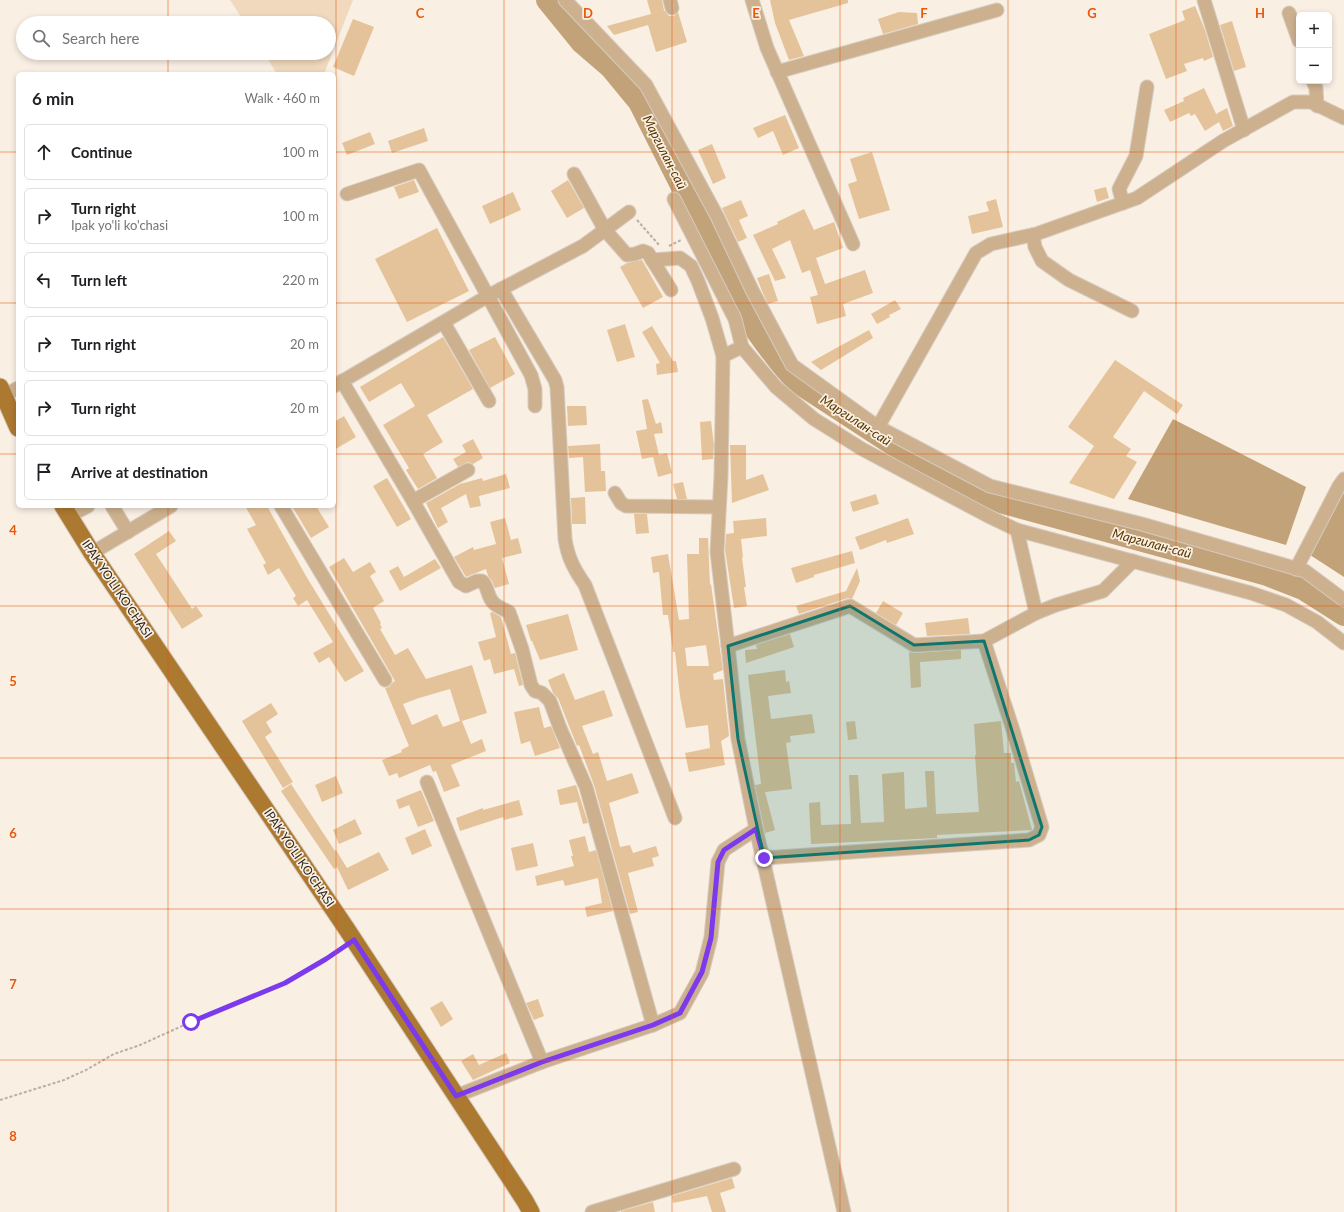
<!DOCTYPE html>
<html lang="en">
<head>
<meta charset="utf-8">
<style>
	body { margin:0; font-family:Lato,sans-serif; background:#f6f6f6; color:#202124 }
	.controls { position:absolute; right:12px; top:12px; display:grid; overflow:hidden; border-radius:6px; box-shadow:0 2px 6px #0003 }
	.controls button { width:36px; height:36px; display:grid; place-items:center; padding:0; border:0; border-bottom:1px solid #e0e0e0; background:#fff; color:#202124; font:20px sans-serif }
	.stop { position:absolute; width:12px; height:12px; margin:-9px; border:3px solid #7c3aed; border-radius:50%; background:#fff }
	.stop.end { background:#7c3aed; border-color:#fff; box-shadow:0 1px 4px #0008 }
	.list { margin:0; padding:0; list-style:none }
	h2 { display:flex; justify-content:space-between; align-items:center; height:52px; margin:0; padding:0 16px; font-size:17px }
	h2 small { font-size:13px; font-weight:400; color:#757577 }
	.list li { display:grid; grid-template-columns:26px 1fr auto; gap:12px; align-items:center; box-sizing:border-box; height:56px; margin:0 8px 8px; padding:0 8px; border:1px solid #e0e0e0; border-radius:6px }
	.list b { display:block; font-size:15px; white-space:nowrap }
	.list p { margin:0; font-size:13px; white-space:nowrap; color:#757577 }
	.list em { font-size:13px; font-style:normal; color:#757577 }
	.icon { flex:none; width:22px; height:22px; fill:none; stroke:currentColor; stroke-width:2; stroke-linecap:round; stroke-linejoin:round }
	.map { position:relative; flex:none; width:1344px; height:1212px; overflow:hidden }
	.search { position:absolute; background:#fff; box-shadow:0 2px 6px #0003; left:16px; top:16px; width:320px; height:44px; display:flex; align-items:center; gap:10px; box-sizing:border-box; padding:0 14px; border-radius:22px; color:#757577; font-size:15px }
	.panel { position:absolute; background:#fff; box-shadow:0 2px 6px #0003; left:16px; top:72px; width:320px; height:436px; border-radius:6px }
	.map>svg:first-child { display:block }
</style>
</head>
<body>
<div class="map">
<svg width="1344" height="1212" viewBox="0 0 1344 1212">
	<rect width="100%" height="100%" fill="#faefe3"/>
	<polygon fill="#f0d9bd" points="230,0 353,0 324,74 277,74 264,53 329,53 329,23 245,23"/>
	<g fill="#c2a279">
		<polygon points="1173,419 1306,487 1286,545 1128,499"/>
		<polygon points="1344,492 1344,577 1307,553"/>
	</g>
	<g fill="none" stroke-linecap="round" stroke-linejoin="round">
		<path stroke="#c2a279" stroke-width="22" d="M547,0l35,43 29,25 28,34 111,220c15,21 29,42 47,60l95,62 86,52 289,79 36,14 41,26"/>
	</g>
	<g fill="#e5c39a" fill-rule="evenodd">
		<polygon points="647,0 662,0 664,10 669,16 674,16 678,12 687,42 656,52 648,25 614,35 607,26 651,14"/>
		<polygon points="770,0 848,0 848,3 789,20 804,56 789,60 775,23"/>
		<polygon points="1195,6 1205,30 1213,57 1204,61 1203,58 1184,64 1187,71 1166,79 1149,34 1185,20 1182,11"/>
		<polygon points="899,12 917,13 918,24 883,34 878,19"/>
		<polygon points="353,19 374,27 354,76 333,67"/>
		<polygon points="1232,21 1246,67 1234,71 1220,25"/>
		<polygon points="1204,88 1218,118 1216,114 1227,108 1233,126 1223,131 1219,122 1205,131 1195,114 1191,116 1189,113 1170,122 1164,110 1184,101 1183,98"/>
		<polygon points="785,115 799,148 783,155 773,131 758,138 753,128"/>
		<polygon points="424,128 428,141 392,153 388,141"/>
		<polygon points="370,132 375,144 347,155 342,143"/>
		<polygon points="712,144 726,178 713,184 698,150"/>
		<polygon points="872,152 890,210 859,219 848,184 857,181 850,159"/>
		<polygon points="414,180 419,192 399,199 394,187"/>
		<polygon points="568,180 584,208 567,218 551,191"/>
		<polygon points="1106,187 1109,198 1097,202 1094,190"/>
		<polygon points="513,192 521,210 490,224 482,206"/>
		<polygon points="996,199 1003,227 972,234 968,216 989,211 986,202"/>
		<polygon points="741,200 748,216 739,220 747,238 738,242 722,208"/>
		<polygon points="804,209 814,230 834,222 843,248 816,258 825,284 865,270 873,293 843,304 846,316 817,324 810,297 818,295 810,270 802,273 790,240 772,249 786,278 775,281 753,235 778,224 777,222"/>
		<polygon points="437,228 469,291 407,322 375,259"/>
		<polygon points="642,260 663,297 643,308 620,267 627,263"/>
		<polygon points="769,274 778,301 768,304 762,291 757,278"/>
		<polygon points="895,300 901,309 889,315 890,317 877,324 871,314"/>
		<polygon points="625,324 635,357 617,362 607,330"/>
		<polygon points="652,326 673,361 676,361 678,372 657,375 656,364 660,363 642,332"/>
		<polygon points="869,330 873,338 821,370 811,362"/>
		<polygon points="443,337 473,389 427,415 443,442 423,454 437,478 418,489 406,470 409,468 383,425 415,406 401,383 369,402 360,387"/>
		<polygon points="495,337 515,374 490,388 469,350"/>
		<polygon points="1115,360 1183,405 1177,414 1144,391 1113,437 1131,449 1126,456 1137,462 1114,499 1069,483 1094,446 1068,427"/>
		<polygon points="648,399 656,424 661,422 663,433 654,434 659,455 667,453 672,473 658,477 653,457 642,459 636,431 647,429 642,400"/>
		<polygon points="567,406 586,406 587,425 568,426"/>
		<polygon points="344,416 356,437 334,450 334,422"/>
		<polygon points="711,421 714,445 713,459 702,460 700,422"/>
		<polygon points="473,439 483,458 473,464 468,462 458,467 453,459 466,452 462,445"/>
		<polygon points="600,444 601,471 605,471 606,491 585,492 583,457 569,458 568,446"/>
		<polygon points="730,445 746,445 746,480 763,474 769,490 732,503"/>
		<polygon points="506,474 510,488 479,496 481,506 470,508 466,494 441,508 448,522 438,528 426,503 460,484 482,478 483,481"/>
		<polygon points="387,478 411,519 397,527 373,486"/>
		<polygon points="683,482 687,499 677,499 673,484"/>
		<polygon points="876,494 879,504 853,512 850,502"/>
		<polygon points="585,497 586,524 572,524 571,498"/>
		<polygon points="245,506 267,506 306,576 364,671 345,682 329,657 319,663 313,653 333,642 307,600 298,606 293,598 296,596 279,568 268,575 263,565 266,563 247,529 256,525"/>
		<polygon points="292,506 316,506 329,527 311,538"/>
		<polygon points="634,514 647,514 649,533 636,534"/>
		<polygon points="505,518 511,540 518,538 522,553 502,558 509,584 495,588 492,581 488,576 486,569 466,577 454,557 473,547 474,550 496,544 490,522"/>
		<polygon points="766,518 767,536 741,539 743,557 742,558 746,587 744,587 747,606 734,608 725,550 726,534 734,533 733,521"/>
		<polygon points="908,518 914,534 887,543 886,540 860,550 855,537"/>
		<polygon points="169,531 176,541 156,554 192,609 196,606 203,616 182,629 134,554"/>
		<path d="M699,538h9l2,47 1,-1 12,86 -10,4 1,6 9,-1 6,57 -8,5 4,24 -36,7 -4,-19 25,-5 -2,-23 -22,3 -6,-32 -5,-44h-2l-5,-37h-5l-4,-43 -6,1 -2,-16 17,-3 11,66 10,-1 -2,-65h12zM706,645l3,21h-22l-2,-18z"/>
		<polygon points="852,551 855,563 814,575 814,577 796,583 791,568"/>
		<path d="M344,558l9,14 17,-10 6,10 -6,4 14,25 -11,7 8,15 -1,1 2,4 -2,1 15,26 13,-7 18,31 46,-14 15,48 -25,8 9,23 11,-5 4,12 -35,14 9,21 -16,6 -8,-21 -3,1 -3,-7 -31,13 -2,-5 -8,3 -7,-16 20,-8 -1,-2 8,-4 -24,-58 4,-1 4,-5 2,-1 -66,-114zM450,689l10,32 -17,6 -6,-13 -25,11 -9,-21 16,-6z"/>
		<polygon points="435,559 441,568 400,591 389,571 398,566 404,577"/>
		<polygon points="857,568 860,581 852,599 848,598 799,614 796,606 846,591"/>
		<polygon points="883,601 903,613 896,625 876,613"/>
		<polygon points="492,612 501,617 511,654 515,653 523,685 519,686 514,669 494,674 490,659 484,661 478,642 496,637 490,613"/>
		<polygon points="568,614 578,650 540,660 532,641 531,641 526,625"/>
		<polygon points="968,618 970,634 927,636 925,623"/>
		<polygon points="790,634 794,647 746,663 745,650 757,649 756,645"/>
		<polygon points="961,650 961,659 920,662 921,687 911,688 909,652 914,653"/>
		<polygon points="785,670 786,682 789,681 791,693 768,696 771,719 812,714 815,733 790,736 791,742 786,743 792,789 765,792 775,830 765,833 755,785 761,784 748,675"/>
		<polygon points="564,673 575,700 604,690 613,716 582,726 593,754 598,752 607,781 632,773 639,793 609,803 620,847 630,845 633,853 656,846 659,856 652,858 654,866 628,873 638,912 630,914 594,785 579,745 577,746 558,698 553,693 548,680"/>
		<polygon points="271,703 278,714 266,722 272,732 265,737 293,782 283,788 242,721"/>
		<polygon points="539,707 544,728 551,726 560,748 535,756 530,741 521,744 514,712"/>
		<polygon points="855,721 857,739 848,740 846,722"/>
		<polygon points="1001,721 1004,753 1011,753 1011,763 1014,763 1016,782 1019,781 1032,830 937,835 937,838 811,844 809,803 820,802 821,825 851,824 849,775 858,775 861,823 884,822 882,774 904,772 905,809 927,807 925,771 934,771 936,814 979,812 975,755 976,755 974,724"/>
		<polygon points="336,776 343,793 322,802 315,785"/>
		<polygon points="291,784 335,851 336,850 347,868 379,852 389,870 348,890 337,867 334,869 281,791"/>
		<polygon points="576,785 588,823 583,824 577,802 560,805 557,790"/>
		<polygon points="421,790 434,821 418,827 409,805 399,809 396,800"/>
		<polygon points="519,800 523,815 504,820 503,817 460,831 456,818 483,808 483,810"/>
		<polygon points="355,819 362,834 339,844 333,830"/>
		<polygon points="425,829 432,846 412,855 405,838"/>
		<polygon points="585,836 589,852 596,850 613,911 587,917 585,907 602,903 598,878 565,886 563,880 537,886 535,876 574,866 571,856 573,856 569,840"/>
		<polygon points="533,843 538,866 516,871 511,848"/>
		<polygon points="538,999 544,1016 534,1020 526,1003"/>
		<polygon points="442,1001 453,1019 441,1027 430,1008"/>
		<polygon points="506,1053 510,1063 473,1080 461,1061 473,1054 479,1065"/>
		<polygon points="732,1178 735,1188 720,1193 726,1212 712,1212 707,1196 673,1203 672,1196"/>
		<polygon points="653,1202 655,1212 621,1212 621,1211"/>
	</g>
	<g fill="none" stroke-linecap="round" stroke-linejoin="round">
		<defs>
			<g id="minor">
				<polyline points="565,0 646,85 717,216 752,290 792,365 878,427 990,486 1142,524 1305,571 1344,600"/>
				<polyline points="670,0 672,8"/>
				<polyline points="752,0 767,48 853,244"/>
				<polyline points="1204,0 1244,130"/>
				<polyline points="1289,13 1299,41"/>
				<polyline points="777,72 997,10"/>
				<polyline points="1313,81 1316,88 1317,106"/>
				<polyline points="574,174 605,230 627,255 635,254 643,251 648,253 671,290"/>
				<polyline points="347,194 419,170 531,375 535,389 535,406"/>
				<polyline points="674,199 735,319 742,347 776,387 814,419 862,449 988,516 1017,530 1251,593 1286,605 1317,622 1344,643"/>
				<polyline points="1123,203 1119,189 1136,156 1147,87"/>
				<polyline points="1033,235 1035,247 1042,261 1069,280 1132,311"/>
				<polyline points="652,260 680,258 691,266 698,281 712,318 723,356"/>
				<path d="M501,289l54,91 2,7 8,152c3,19 9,30 20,46l90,233"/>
				<polyline points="444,323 489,401"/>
				<polyline points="742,347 723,356 721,476 717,552 728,646 738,739 756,829 844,1212"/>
				<path d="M342,381l71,120 46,81 7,4 11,-5h5c6,5 5,14 10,20 4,6 11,8 17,11l13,37 9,36 4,6 7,2 8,8 10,27 26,59 67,238"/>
				<polyline points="334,386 488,296 583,246 629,212"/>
				<polyline points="3,396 18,388"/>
				<polyline points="878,427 976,253 991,244 1036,234 1137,198 1223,141 1293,102 1311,102 1344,118"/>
				<polyline points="615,493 621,503 626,506 719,507"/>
				<polyline points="413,501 468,470"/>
				<polyline points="112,506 128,532"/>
				<polyline points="281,506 385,680"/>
				<polyline points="69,516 88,506"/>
				<polyline points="1017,530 1036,613"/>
				<polyline points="92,553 171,506"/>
				<polyline points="1296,569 1339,486 1344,479"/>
				<polyline points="984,641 1036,613 1056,605 1103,591 1133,561"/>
				<polyline points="728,646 850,606 914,645 984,641 1013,730 1042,827 1039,835 1029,840 764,858"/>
				<polyline points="427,782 542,1062"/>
				<polyline points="456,1096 542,1062 653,1025 680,1013 702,973 711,937 718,862 724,850 756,829"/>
				<polyline points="592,1212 734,1169"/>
			</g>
			<g id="major">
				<polyline points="0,387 18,428"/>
				<polyline points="63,506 92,553 346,928 525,1201 531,1212"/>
			</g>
		</defs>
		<use href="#minor" stroke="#d5cbc0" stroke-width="15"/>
		<use href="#major" stroke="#d5cbc0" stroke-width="19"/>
		<g stroke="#b8afa5" stroke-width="2" stroke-dasharray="3 2" stroke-linecap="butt">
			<polyline points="637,220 659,245"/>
			<polyline points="669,246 681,240"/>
			<polyline points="0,1100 64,1080 86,1070 114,1054 140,1045 191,1022 285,983 326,959 342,949"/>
		</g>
		<use href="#minor" stroke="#cdb18f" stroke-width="13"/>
		<use href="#major" stroke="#ac7931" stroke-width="17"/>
	</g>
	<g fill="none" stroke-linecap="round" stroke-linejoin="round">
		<polyline stroke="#7c3aed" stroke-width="5" points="191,1022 285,983 326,959 354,940 456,1096 542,1062 653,1025 680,1013 702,972 711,938 718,862 724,850 756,829 764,858"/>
	</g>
	<path fill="#0f766e" fill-opacity="0.2" stroke="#0f766e" stroke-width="3" stroke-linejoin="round" d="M850,606l64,39 70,-4 58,186 -3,8 -10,5 -265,18 -26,-119 -10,-93z"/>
	<path fill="none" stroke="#e8590c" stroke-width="1" stroke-opacity="0.55" d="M168,0v23M336,0v1212M504,0v1212M672,0v1212M840,0v1212M1008,0v1212M1176,0v1212M168,53v21M0,152h18M334,152h1010M0,303h18M334,303h1010M0,454h18M334,454h1010M168,506v706M0,606h1344M0,758h1344M0,909h1344M0,1060h1344"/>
	<g text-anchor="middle" stroke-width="3.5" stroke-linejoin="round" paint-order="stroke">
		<g font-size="12" fill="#2b2723" stroke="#faefe3">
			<text transform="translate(117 589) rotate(56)" y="4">IPAK YO'LI KO'CHASI</text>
			<text transform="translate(299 858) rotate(56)" y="4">IPAK YO'LI KO'CHASI</text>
		</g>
		<g font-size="13" font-style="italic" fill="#573701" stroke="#faefe3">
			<text transform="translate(665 152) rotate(63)" y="5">Маргилан-сай</text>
			<text transform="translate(856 420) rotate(33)" y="5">Маргилан-сай</text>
			<text transform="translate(1152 543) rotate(15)" y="5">Маргилан-сай</text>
		</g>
	</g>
	<g font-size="13" text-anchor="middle" font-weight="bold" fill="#e8590c" stroke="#faefe3" stroke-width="3.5" stroke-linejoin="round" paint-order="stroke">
		<text x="420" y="18">C</text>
		<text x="588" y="18">D</text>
		<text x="756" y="18">E</text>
		<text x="924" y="18">F</text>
		<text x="1092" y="18">G</text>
		<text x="1260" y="18">H</text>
		<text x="13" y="535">4</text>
		<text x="13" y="686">5</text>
		<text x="13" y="838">6</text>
		<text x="13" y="989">7</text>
		<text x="13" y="1141">8</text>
	</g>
</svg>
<div class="controls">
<button>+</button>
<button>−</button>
</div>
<div class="stop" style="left:191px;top:1022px"></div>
<div class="stop end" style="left:764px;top:858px"></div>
<div class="search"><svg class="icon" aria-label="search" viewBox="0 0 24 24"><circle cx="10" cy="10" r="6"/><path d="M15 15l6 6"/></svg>Search here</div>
<section class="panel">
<h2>6 min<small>Walk · 460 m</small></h2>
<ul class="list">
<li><svg class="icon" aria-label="ahead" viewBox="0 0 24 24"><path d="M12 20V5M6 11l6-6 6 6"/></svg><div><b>Continue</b></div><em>100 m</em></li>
<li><svg class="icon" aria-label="right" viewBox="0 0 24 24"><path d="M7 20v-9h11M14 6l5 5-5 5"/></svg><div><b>Turn right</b><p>Ipak yo'li ko'chasi</p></div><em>100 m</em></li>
<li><svg class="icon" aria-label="left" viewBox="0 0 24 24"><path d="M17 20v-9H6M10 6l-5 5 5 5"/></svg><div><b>Turn left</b></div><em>220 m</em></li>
<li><svg class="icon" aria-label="right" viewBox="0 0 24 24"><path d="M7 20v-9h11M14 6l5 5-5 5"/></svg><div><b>Turn right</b></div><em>20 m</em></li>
<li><svg class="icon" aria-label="right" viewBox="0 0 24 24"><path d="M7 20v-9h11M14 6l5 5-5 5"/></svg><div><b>Turn right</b></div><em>20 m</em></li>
<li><svg class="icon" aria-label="arrive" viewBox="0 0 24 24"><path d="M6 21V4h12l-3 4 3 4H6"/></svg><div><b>Arrive at destination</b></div></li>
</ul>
</section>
</div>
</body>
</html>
